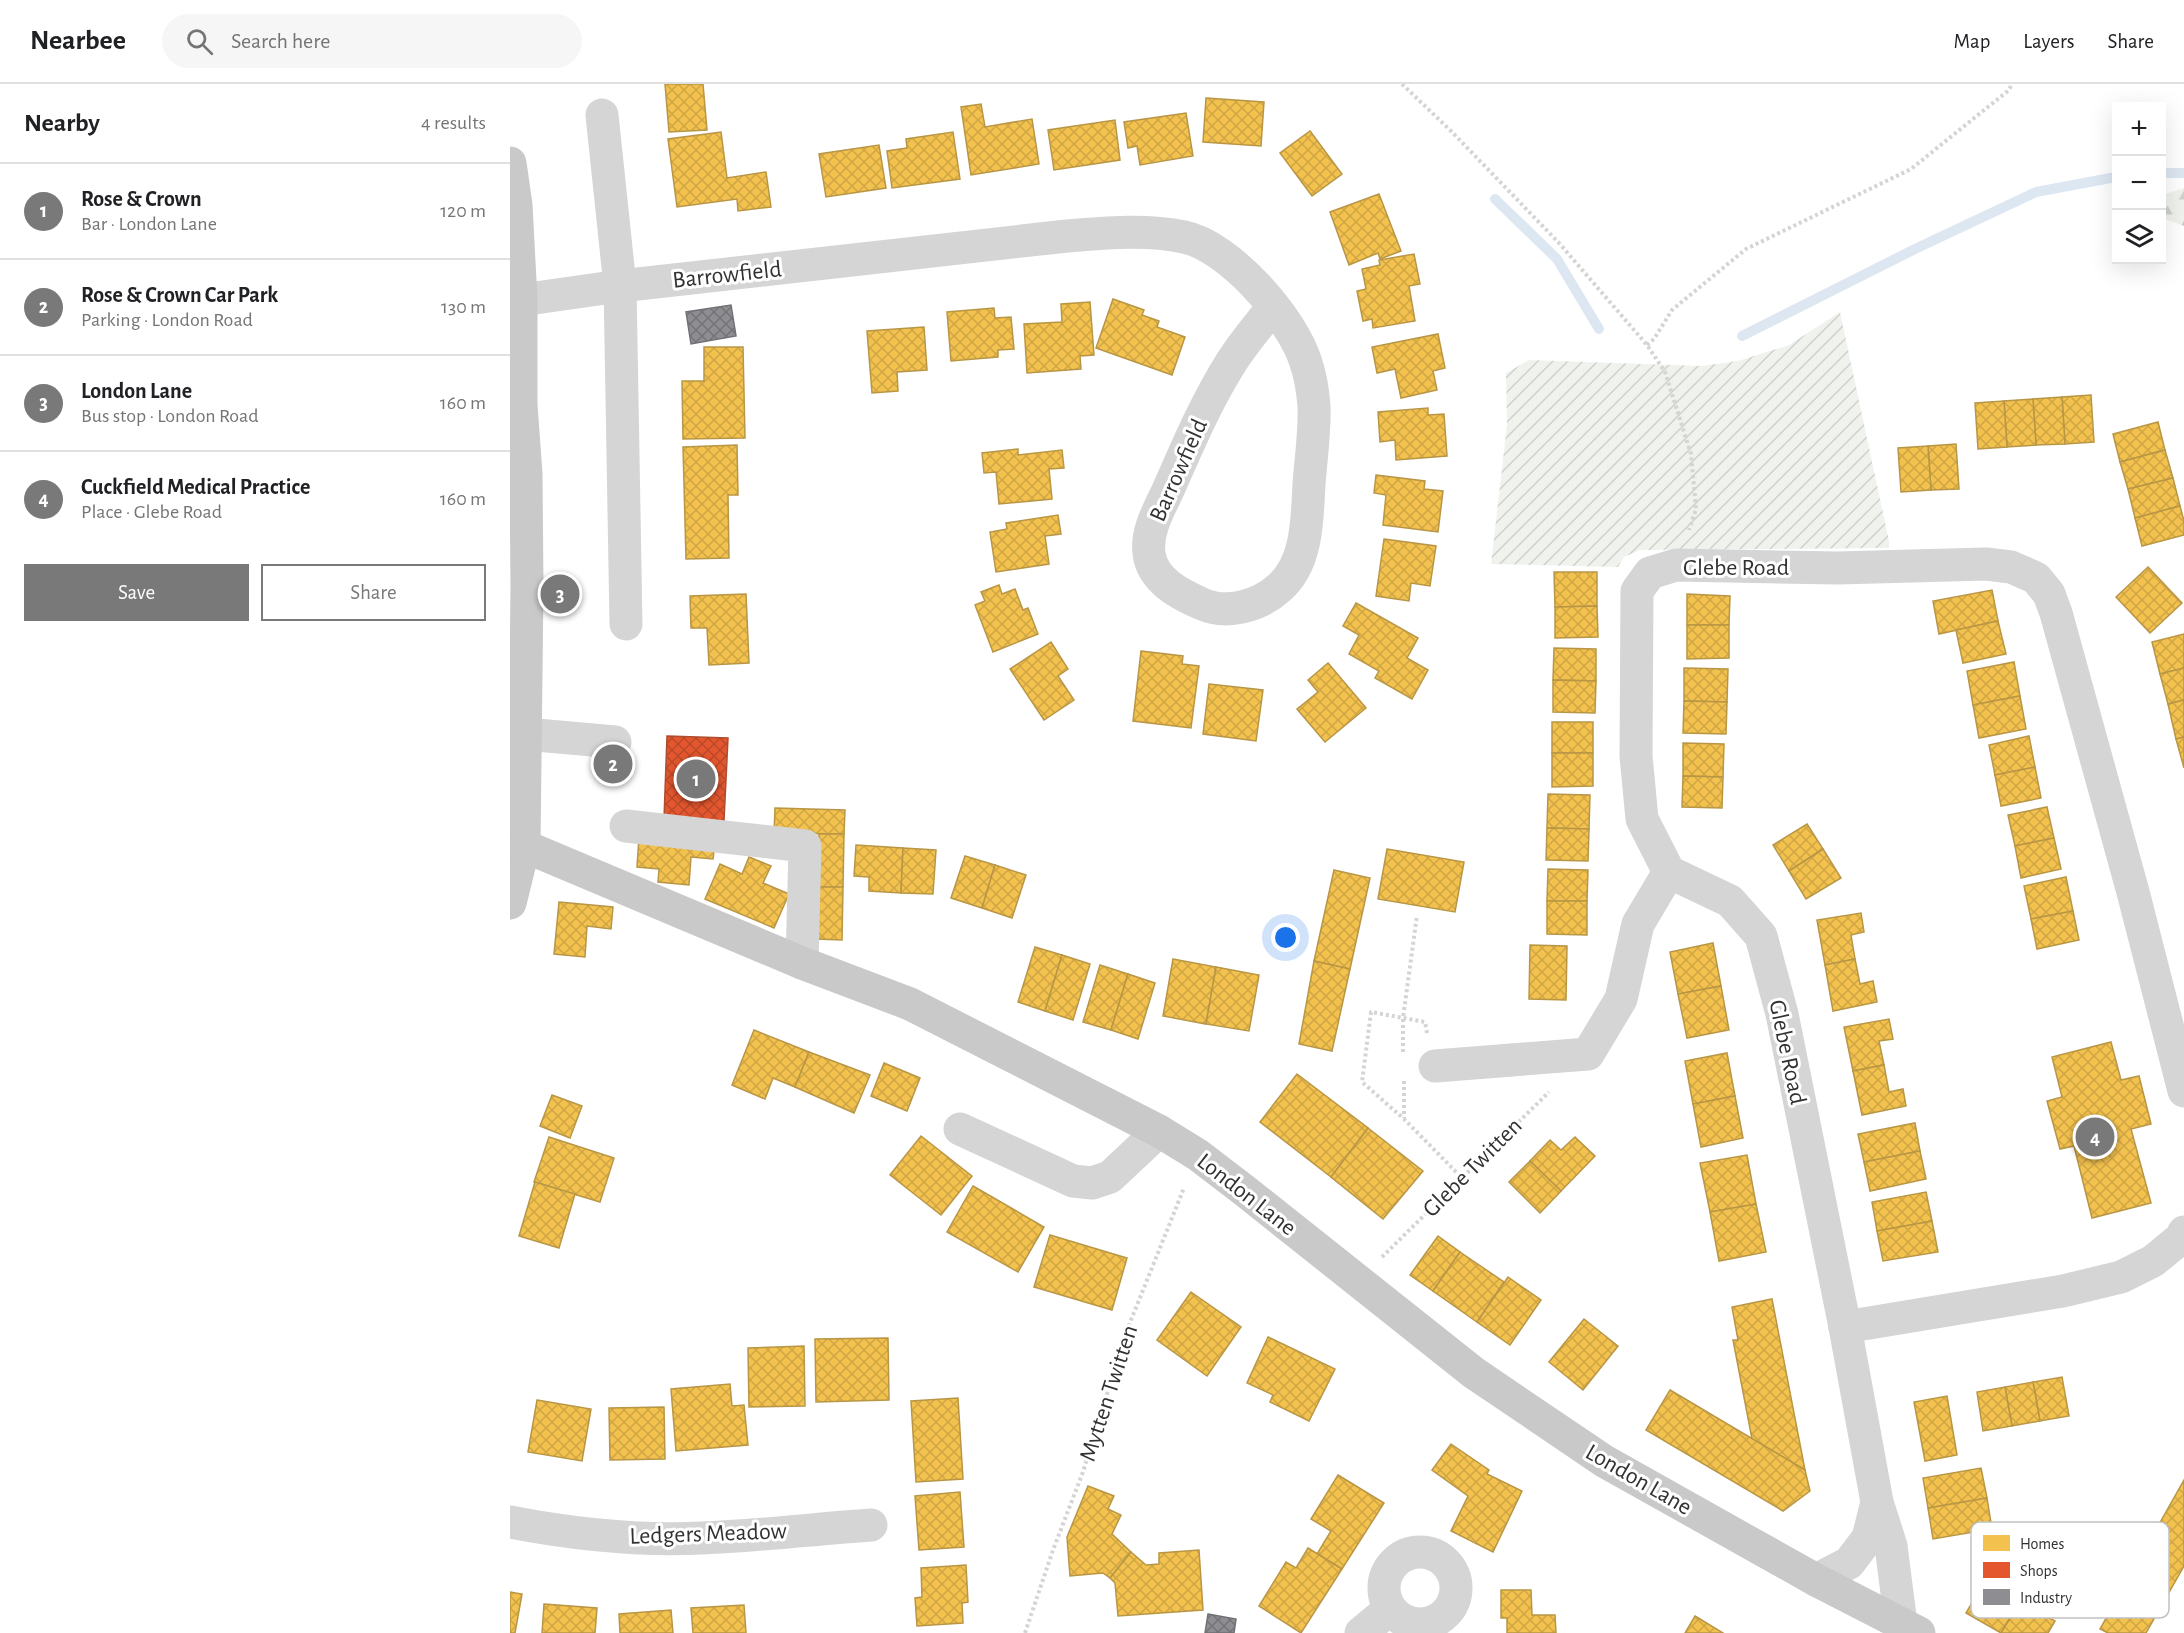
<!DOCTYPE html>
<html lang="en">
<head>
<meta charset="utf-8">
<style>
	body { margin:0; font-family:"Alegreya Sans",sans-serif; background:#f6f6f6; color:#202124 }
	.controls { position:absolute; right:18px; top:18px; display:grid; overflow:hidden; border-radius:0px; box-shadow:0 6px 24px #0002 }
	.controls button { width:54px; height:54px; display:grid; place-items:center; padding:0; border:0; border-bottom:2px solid #e0e0e0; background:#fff; color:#202124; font:30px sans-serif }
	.you { position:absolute; left:776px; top:854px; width:21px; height:21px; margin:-15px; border:4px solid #fff; border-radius:50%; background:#1a73e8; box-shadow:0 0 0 9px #1a73e833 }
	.badge { display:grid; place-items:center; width:39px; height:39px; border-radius:50%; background:#797979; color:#fff; font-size:20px; font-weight:700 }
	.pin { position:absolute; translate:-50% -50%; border:3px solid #fff; box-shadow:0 2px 6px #0006 }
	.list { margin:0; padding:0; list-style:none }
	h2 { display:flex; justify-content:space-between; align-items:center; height:78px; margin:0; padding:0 24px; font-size:26px }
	h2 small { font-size:20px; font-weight:400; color:#757577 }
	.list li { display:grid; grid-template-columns:39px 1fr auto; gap:18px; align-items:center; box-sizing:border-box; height:96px; padding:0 24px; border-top:2px solid #e0e0e0 }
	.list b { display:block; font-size:22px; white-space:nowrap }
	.list p { margin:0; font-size:20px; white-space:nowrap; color:#757577 }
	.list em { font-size:20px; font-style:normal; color:#757577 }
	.actions { display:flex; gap:12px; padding:18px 24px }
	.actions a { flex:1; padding:14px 0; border:2px solid #797979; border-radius:0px; text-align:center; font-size:21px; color:#797979 }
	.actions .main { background:#797979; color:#fff }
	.icon { flex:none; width:33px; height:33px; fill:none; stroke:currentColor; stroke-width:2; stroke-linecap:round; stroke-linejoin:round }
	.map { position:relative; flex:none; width:1674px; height:1549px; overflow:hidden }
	header { display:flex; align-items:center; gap:36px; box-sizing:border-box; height:84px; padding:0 30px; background:#fff; border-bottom:2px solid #e0e0e0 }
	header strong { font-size:28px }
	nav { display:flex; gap:33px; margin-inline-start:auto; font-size:21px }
	.search { width:420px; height:54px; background:#f6f6f6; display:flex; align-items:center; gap:15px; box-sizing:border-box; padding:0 21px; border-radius:33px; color:#757577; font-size:22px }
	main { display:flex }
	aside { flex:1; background:#fff }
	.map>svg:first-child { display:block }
</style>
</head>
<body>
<header>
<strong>Nearbee</strong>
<div class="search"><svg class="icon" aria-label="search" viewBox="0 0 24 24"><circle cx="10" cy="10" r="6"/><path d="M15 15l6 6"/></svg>Search here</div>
<nav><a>Map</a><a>Layers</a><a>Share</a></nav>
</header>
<main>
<aside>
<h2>Nearby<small>4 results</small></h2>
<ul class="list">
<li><span class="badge">1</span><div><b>Rose &amp; Crown</b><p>Bar · London Lane</p></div><em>120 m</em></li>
<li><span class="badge">2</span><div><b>Rose &amp; Crown Car Park</b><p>Parking · London Road</p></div><em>130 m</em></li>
<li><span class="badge">3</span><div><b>London Lane</b><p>Bus stop · London Road</p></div><em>160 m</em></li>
<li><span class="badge">4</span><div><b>Cuckfield Medical Practice</b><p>Place · Glebe Road</p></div><em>160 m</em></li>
</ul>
<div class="actions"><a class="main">Save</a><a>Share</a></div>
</aside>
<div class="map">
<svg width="1674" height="1549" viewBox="0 0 1674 1549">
	<defs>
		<pattern id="forest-firs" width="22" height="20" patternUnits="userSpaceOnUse" patternTransform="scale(1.5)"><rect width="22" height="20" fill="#f0f3ed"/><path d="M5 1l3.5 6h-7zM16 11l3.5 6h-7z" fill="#ced1cc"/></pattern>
		<pattern id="garden-furrows" width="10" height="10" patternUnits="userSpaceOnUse" patternTransform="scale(1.5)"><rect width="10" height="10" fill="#f0f3ed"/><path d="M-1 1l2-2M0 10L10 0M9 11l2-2" fill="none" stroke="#ced1cc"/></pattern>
		<pattern id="homes-cross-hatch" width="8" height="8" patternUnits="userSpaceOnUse" patternTransform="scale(1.5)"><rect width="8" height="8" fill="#f2c14e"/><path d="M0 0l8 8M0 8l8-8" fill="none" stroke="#d0a645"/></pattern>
		<pattern id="shops-cross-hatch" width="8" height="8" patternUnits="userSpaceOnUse" patternTransform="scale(1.5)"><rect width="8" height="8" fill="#e4572e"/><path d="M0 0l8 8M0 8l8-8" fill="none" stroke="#b94928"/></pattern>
		<pattern id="industry-cross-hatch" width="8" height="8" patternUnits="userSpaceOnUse" patternTransform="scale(1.5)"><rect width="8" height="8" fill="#8d8d92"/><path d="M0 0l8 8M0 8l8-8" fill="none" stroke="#747478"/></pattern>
	</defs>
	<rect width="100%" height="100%" fill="#fff"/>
	<polygon fill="url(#forest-firs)" points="1674,104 1674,142 1652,134 1652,111"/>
	<polygon fill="url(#garden-furrows)" points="1330,228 1379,457 1379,464 1130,466 1114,473 1108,483 981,480 997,341 996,289 1019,276 1191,282 1228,277 1279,261"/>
	<g fill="url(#homes-cross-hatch)" stroke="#b89645" stroke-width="1.5">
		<polygon points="155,0 193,0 197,46 159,48"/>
		<polygon points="696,14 754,18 751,62 693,58"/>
		<polygon points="471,20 475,43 522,35 529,80 461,91 451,23"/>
		<polygon points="676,29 683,72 630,81 627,62 618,64 614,38"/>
		<polygon points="605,36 610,76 544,86 538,46"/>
		<polygon points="800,47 832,90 802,112 770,69"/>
		<polygon points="211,48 217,94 256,88 261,123 228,127 227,115 167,123 158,55"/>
		<polygon points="443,48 450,95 382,104 377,67 397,64 396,55"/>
		<polygon points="369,61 376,104 316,113 309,70"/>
		<polygon points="869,110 891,167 870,175 868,169 839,181 820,128"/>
		<polygon points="904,170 910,200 899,202 905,237 863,244 862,235 853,237 847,207 856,205 852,185 870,181 869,176"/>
		<polygon points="603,215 634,226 632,231 649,237 647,243 675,253 662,291 586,264"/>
		<polygon points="580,218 584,271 570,272 571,285 517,289 514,240 552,238 551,220"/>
		<polygon points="484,224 485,234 501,233 504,265 488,266 488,273 441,277 437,228"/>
		<polygon points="414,243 417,286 387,288 388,307 362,309 357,247"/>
		<polygon points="928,250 935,284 923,287 927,306 891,314 885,285 867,289 862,263"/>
		<polygon points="194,263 233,263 235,354 173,355 172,297 194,297"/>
		<polygon points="1581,311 1584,358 1555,360 1552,313"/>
		<polygon points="1552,313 1555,360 1526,361 1523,315"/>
		<polygon points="1523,315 1526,361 1497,363 1494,317"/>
		<polygon points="1494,317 1497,363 1468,365 1465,319"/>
		<polygon points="918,324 918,331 934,330 937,372 886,376 885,356 870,358 868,328"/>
		<polygon points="1648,338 1655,366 1610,378 1603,350"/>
		<polygon points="1446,360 1449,405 1421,406 1418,362"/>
		<polygon points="227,361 228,411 218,411 219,474 176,475 173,363"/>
		<polygon points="1418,362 1421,406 1391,408 1388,364"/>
		<polygon points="508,365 508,371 552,366 554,384 539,385 542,415 489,420 486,388 474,389 472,369"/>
		<polygon points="1655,366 1663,394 1618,405 1610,378"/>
		<polygon points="866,391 915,397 914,405 933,407 928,448 873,441 876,411 864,409"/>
		<polygon points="1663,394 1670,422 1625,434 1618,405"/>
		<polygon points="1670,422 1674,437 1674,451 1632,462 1625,434"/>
		<polygon points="548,431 551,450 535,452 539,480 486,488 480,448 497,445 496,439"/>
		<polygon points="874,455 926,462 920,502 901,499 899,517 866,512"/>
		<polygon points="1638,483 1672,519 1640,549 1606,513"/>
		<polygon points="1044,488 1087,488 1087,522 1045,523"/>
		<polygon points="489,501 492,510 505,505 513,526 518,524 528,550 483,568 465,521 475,517 471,508"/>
		<polygon points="1482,506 1488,537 1429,550 1423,517"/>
		<polygon points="236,510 239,579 199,581 197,544 181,544 180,512"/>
		<polygon points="1177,510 1220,512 1219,541 1177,541"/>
		<polygon points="846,519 908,554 897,574 918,586 902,615 865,594 869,587 839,570 849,551 833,542"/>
		<polygon points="1087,522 1088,553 1045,554 1045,523"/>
		<polygon points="1488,537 1496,570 1453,579 1446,546"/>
		<polygon points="1177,541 1219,541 1219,574 1177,575"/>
		<polygon points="1674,550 1674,584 1650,590 1642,558"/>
		<polygon points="541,558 558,585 548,592 564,616 534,636 500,585"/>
		<polygon points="1044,564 1086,565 1086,597 1043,596"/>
		<polygon points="631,567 673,572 672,580 689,582 681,644 623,637"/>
		<polygon points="1504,578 1510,612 1463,621 1457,587"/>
		<polygon points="818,579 856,624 815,658 787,625 808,608 798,596"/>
		<polygon points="1174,584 1218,585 1217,618 1174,617"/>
		<polygon points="1674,584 1674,616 1658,620 1650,590"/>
		<polygon points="1043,596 1086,597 1085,629 1043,628"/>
		<polygon points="699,600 753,606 746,657 693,650"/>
		<polygon points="1510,612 1516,645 1469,654 1463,621"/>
		<polygon points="1674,616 1674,653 1666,655 1658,620"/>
		<polygon points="1174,617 1217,618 1216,650 1173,649"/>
		<rect x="1042" y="638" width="41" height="31"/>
		<polygon points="1519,652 1525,683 1485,691 1479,661"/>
		<polygon points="1674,653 1674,684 1666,655"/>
		<polygon points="1173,659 1214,660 1213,693 1173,692"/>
		<polygon points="1042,669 1083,669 1083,702 1042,703"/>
		<polygon points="1525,683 1531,714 1491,722 1485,691"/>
		<polygon points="1173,692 1213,693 1212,724 1172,723"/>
		<polygon points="1038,710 1080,711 1079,745 1037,744"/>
		<polygon points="1537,723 1544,754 1505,762 1498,731"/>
		<polygon points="265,724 335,726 334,750 264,749"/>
		<polygon points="1297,740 1313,765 1279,787 1263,761"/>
		<polygon points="1037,744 1079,745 1078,777 1036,776"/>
		<polygon points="309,750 334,750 333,803 307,803"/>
		<polygon points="129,753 205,760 203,775 181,773 179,801 148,798 149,785 127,783"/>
		<polygon points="1544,754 1551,785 1511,794 1505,762"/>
		<polygon points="346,761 393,764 391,809 359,807 359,793 344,792"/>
		<polygon points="393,764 426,766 423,810 391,809"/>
		<polygon points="877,765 954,778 945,828 868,815"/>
		<polygon points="1313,765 1331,794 1296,815 1279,787"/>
		<polygon points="455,772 485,781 472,824 441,814"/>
		<polygon points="239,773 261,782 253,799 279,810 264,844 195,815 210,780 232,790"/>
		<polygon points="485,781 516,791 502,834 472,824"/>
		<polygon points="1038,785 1078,786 1077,817 1037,817"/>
		<polygon points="824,786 860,794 840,885 804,877"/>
		<polygon points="1556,793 1563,827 1521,835 1514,802"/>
		<polygon points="307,803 333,803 332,856 306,855"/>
		<polygon points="1037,817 1077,817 1077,851 1037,850"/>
		<polygon points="49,818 103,823 101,845 77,842 75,873 44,870"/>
		<polygon points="1563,827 1569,856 1527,865 1521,835"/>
		<polygon points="1351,829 1354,848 1341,851 1345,875 1315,881 1307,836"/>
		<polygon points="1203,859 1211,902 1168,910 1160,868"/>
		<polygon points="1020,861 1057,862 1056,916 1019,915"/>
		<polygon points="525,863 552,871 535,927 508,918"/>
		<polygon points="552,871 580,880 563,936 535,927"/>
		<polygon points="663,875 706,883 696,940 653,932"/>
		<polygon points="1345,875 1350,900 1363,897 1367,918 1323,927 1315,881"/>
		<polygon points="804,877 840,885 822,967 789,960"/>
		<polygon points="590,881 618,890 601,946 573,938"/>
		<polygon points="706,883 749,891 739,947 696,940"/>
		<polygon points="618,890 645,899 628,955 601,946"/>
		<polygon points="1211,902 1219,946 1177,954 1168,910"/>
		<polygon points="1379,935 1383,955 1369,957 1374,981 1343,987 1334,943"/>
		<polygon points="244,946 299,968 285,1003 263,994 255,1015 222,1001"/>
		<polygon points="1601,958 1611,996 1629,992 1641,1040 1621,1045 1641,1119 1582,1134 1564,1062 1550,1065 1537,1017 1552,1013 1542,973"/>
		<polygon points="299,968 360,991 344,1029 285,1003"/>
		<polygon points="1217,969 1225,1012 1183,1020 1175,977"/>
		<polygon points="374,979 410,994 397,1027 361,1012"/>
		<polygon points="1374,981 1379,1008 1393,1005 1396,1022 1352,1031 1343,987"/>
		<polygon points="787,990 858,1044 821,1093 750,1038"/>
		<polygon points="42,1011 72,1022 60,1054 30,1042"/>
		<polygon points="1225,1012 1233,1054 1191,1063 1183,1020"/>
		<polygon points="1405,1039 1410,1067 1354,1078 1348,1050"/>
		<polygon points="858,1044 913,1087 873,1135 821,1093"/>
		<polygon points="411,1052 462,1092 431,1131 380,1091"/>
		<polygon points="39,1053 104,1074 90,1118 24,1098"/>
		<polygon points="1065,1053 1085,1072 1051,1107 1020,1077 1040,1056 1051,1066"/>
		<polygon points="1410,1067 1416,1095 1360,1107 1354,1078"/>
		<polygon points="1237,1071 1246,1120 1200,1128 1190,1079"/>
		<polygon points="1020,1077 1051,1107 1030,1129 999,1098"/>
		<polygon points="25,1098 65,1110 49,1164 9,1152"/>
		<polygon points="463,1102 534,1143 508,1188 437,1148"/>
		<polygon points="1416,1108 1422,1137 1367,1147 1362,1118"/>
		<polygon points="1246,1120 1256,1168 1209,1177 1200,1128"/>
		<polygon points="1422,1137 1428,1168 1373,1177 1367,1147"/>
		<polygon points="540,1151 617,1174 602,1226 524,1203"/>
		<polygon points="928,1152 950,1168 923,1207 900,1191"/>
		<polygon points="950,1168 994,1198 967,1238 923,1207"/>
		<polygon points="998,1193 1031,1216 1000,1261 967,1238"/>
		<polygon points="681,1208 731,1243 697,1292 647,1256"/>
		<polygon points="1262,1215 1295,1386 1242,1355 1223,1256 1228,1256 1222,1223"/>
		<polygon points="1074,1235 1108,1262 1073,1306 1039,1278"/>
		<polygon points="758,1253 825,1285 799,1337 760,1318 763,1311 737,1299"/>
		<polygon points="378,1254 379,1316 306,1318 305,1255"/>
		<polygon points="294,1262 295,1322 239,1323 238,1264"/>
		<polygon points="1552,1293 1559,1332 1530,1337 1523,1298"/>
		<polygon points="1523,1298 1530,1337 1502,1342 1495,1303"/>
		<polygon points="220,1300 222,1322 234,1321 238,1361 166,1367 161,1305"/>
		<polygon points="1495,1303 1502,1342 1473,1347 1467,1308"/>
		<polygon points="1160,1306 1295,1386 1300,1407 1273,1427 1136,1346"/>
		<polygon points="1437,1312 1447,1371 1415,1377 1404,1318"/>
		<polygon points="448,1314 453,1395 406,1398 401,1317"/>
		<polygon points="27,1316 81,1325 72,1377 18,1368"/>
		<polygon points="154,1323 155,1375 100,1376 99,1324"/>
		<polygon points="941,1360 979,1386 977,1390 1012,1407 983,1468 941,1447 958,1412 922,1386"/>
		<polygon points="1471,1384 1477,1414 1418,1424 1413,1394"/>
		<polygon points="828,1391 874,1419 832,1485 807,1470 821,1447 801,1435"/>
		<polygon points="1674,1396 1674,1482 1636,1549 1598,1549 1590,1545"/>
		<polygon points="578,1402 604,1412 598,1425 611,1431 602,1450 621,1468 600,1494 593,1489 560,1492 557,1453"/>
		<polygon points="450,1408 454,1463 409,1466 405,1412"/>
		<polygon points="1477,1414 1482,1445 1423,1455 1418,1424"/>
		<polygon points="798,1464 832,1485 791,1549 749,1522 776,1478 786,1484"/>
		<polygon points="689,1466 693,1526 608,1532 605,1499 600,1494 621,1468 636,1481 649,1480 649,1469"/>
		<polygon points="456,1481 458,1518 452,1519 453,1539 407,1542 405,1514 412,1513 411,1484"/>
		<polygon points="1480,1488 1515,1508 1491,1549 1456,1529"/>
		<polygon points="991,1506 1021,1506 1022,1531 1045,1531 1046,1549 997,1549 997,1534 991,1534"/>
		<polygon points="0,1508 12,1510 5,1549 0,1549"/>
		<polygon points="1510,1517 1545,1537 1538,1549 1491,1549"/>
		<polygon points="34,1520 87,1524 85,1549 32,1549"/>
		<polygon points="234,1521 236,1549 183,1549 181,1524"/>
		<polygon points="161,1526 163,1549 110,1549 109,1530"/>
		<polygon points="1185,1532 1213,1549 1175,1549"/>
	</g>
	<polygon fill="url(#shops-cross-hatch)" stroke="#ae4c2f" stroke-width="1.5" points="157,652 218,654 214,737 154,735"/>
	<g fill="url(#industry-cross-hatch)" stroke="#717175" stroke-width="1.5">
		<polygon points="221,221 226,252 181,260 176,228"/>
		<polygon points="698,1530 726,1535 724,1549 695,1549"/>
	</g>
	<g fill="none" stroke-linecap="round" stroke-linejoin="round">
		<g stroke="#dde7f2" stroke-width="10">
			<polyline points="1652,89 1674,89"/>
			<polyline points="985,115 1047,175 1089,245"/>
			<polyline points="1232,252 1405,165 1526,108 1606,93"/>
		</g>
		<g stroke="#d4d4d4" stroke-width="4" stroke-dasharray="3 3" stroke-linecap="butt">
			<polyline points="892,0 941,47 1049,159 1137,261 1155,288 1181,370 1186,425 1179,446"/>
			<polyline points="1137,261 1144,255 1162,226 1236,165 1401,85 1499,6 1502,0"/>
			<polyline points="917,949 915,938 861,928 852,998 894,1035 952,1094"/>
			<polyline points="893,968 893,934 907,831"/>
			<polyline points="894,997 894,1034"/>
			<polyline points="872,1173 1039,1008"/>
			<polyline points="515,1549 543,1466 573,1388 615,1251 674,1104"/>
		</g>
		<g stroke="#d5d5d5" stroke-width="33">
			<polyline points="92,31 110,202 116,540"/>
			<path d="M11,216l99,-14 447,-50c39,-3 78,-7 117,1 45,9 109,82 122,126 4,12 7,29 8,43 1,25 -3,52 -5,78 -2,35 -1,79 -30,104 -20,18 -52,27 -77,16 -23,-10 -50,-24 -53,-51 -3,-23 11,-45 20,-65 19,-43 37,-86 63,-127 12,-19 27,-36 41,-54"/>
			<polyline points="15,650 105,658"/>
			<polyline points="116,742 295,762 292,879"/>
			<polyline points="925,982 1078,970 1111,915 1128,840 1159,788"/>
			<polyline points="450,1045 563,1097 582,1099 600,1093 649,1047"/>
			<polyline points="1335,1243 1553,1207 1611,1193 1643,1177 1671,1154 1674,1148"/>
			<path d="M0,1438c62,12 128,19 191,16 57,-2 113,-9 170,-13"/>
			<circle cx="910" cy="1504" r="36"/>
			<polyline points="1306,1496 1339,1479 1358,1454 1367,1418"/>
			<polyline points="1391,1540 1381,1462 1367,1418 1335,1243 1272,930 1251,852 1220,817 1159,788 1132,735 1126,672 1127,507 1140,489 1166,481 1328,484 1476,480 1501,483 1526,494 1539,510 1546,529 1623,808 1674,1007"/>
			<polyline points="851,1549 880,1525"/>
		</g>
		<g stroke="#c9c9c9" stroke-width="33">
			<polyline points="0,79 6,121 11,216 11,321 16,390 17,503 14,762 0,819"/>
			<polyline points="14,762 292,879 400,920 649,1047 688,1071 735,1107 964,1289 1094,1377 1306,1496 1409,1549"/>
		</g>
	</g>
	<g text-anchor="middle" stroke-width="6" stroke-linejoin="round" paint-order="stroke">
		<g font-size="24" fill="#313131" stroke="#fff">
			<text transform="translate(217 190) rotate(-6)" y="8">Barrowfield</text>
			<text transform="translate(668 386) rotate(-66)" y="8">Barrowfield</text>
			<text x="1226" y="491">Glebe Road</text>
			<text transform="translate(1278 968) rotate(78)" y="8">Glebe Road</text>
			<text transform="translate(962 1083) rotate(-45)" y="8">Glebe Twitten</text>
			<text transform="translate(737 1110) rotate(38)" y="8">London Lane</text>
			<text transform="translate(598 1309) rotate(-72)" y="8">Mytten Twitten</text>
			<text transform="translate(1129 1395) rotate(30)" y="8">London Lane</text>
			<text transform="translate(198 1449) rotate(-2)" y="8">Ledgers Meadow</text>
		</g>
	</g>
	<rect x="1461" y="1438" width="198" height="96" rx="9" fill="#fff" stroke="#c1c1c1" stroke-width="1.5"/>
	<rect x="1473" y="1451" width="27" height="16" fill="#f2c14e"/>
	<rect x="1473" y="1478" width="27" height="16" fill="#e4572e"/>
	<rect x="1473" y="1505" width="27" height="16" fill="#8d8d92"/>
	<g font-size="16" fill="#313131">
		<text x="1510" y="1465">Homes</text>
		<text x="1510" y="1492">Shops</text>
		<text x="1510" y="1519">Industry</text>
	</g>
</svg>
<div class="controls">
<button>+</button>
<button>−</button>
<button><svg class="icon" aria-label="layers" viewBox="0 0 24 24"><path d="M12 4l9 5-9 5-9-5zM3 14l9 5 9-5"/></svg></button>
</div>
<div class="you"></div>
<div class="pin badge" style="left:186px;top:695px">1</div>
<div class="pin badge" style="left:103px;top:680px">2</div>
<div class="pin badge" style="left:50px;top:510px">3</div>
<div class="pin badge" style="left:1585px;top:1053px">4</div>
</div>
</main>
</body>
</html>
